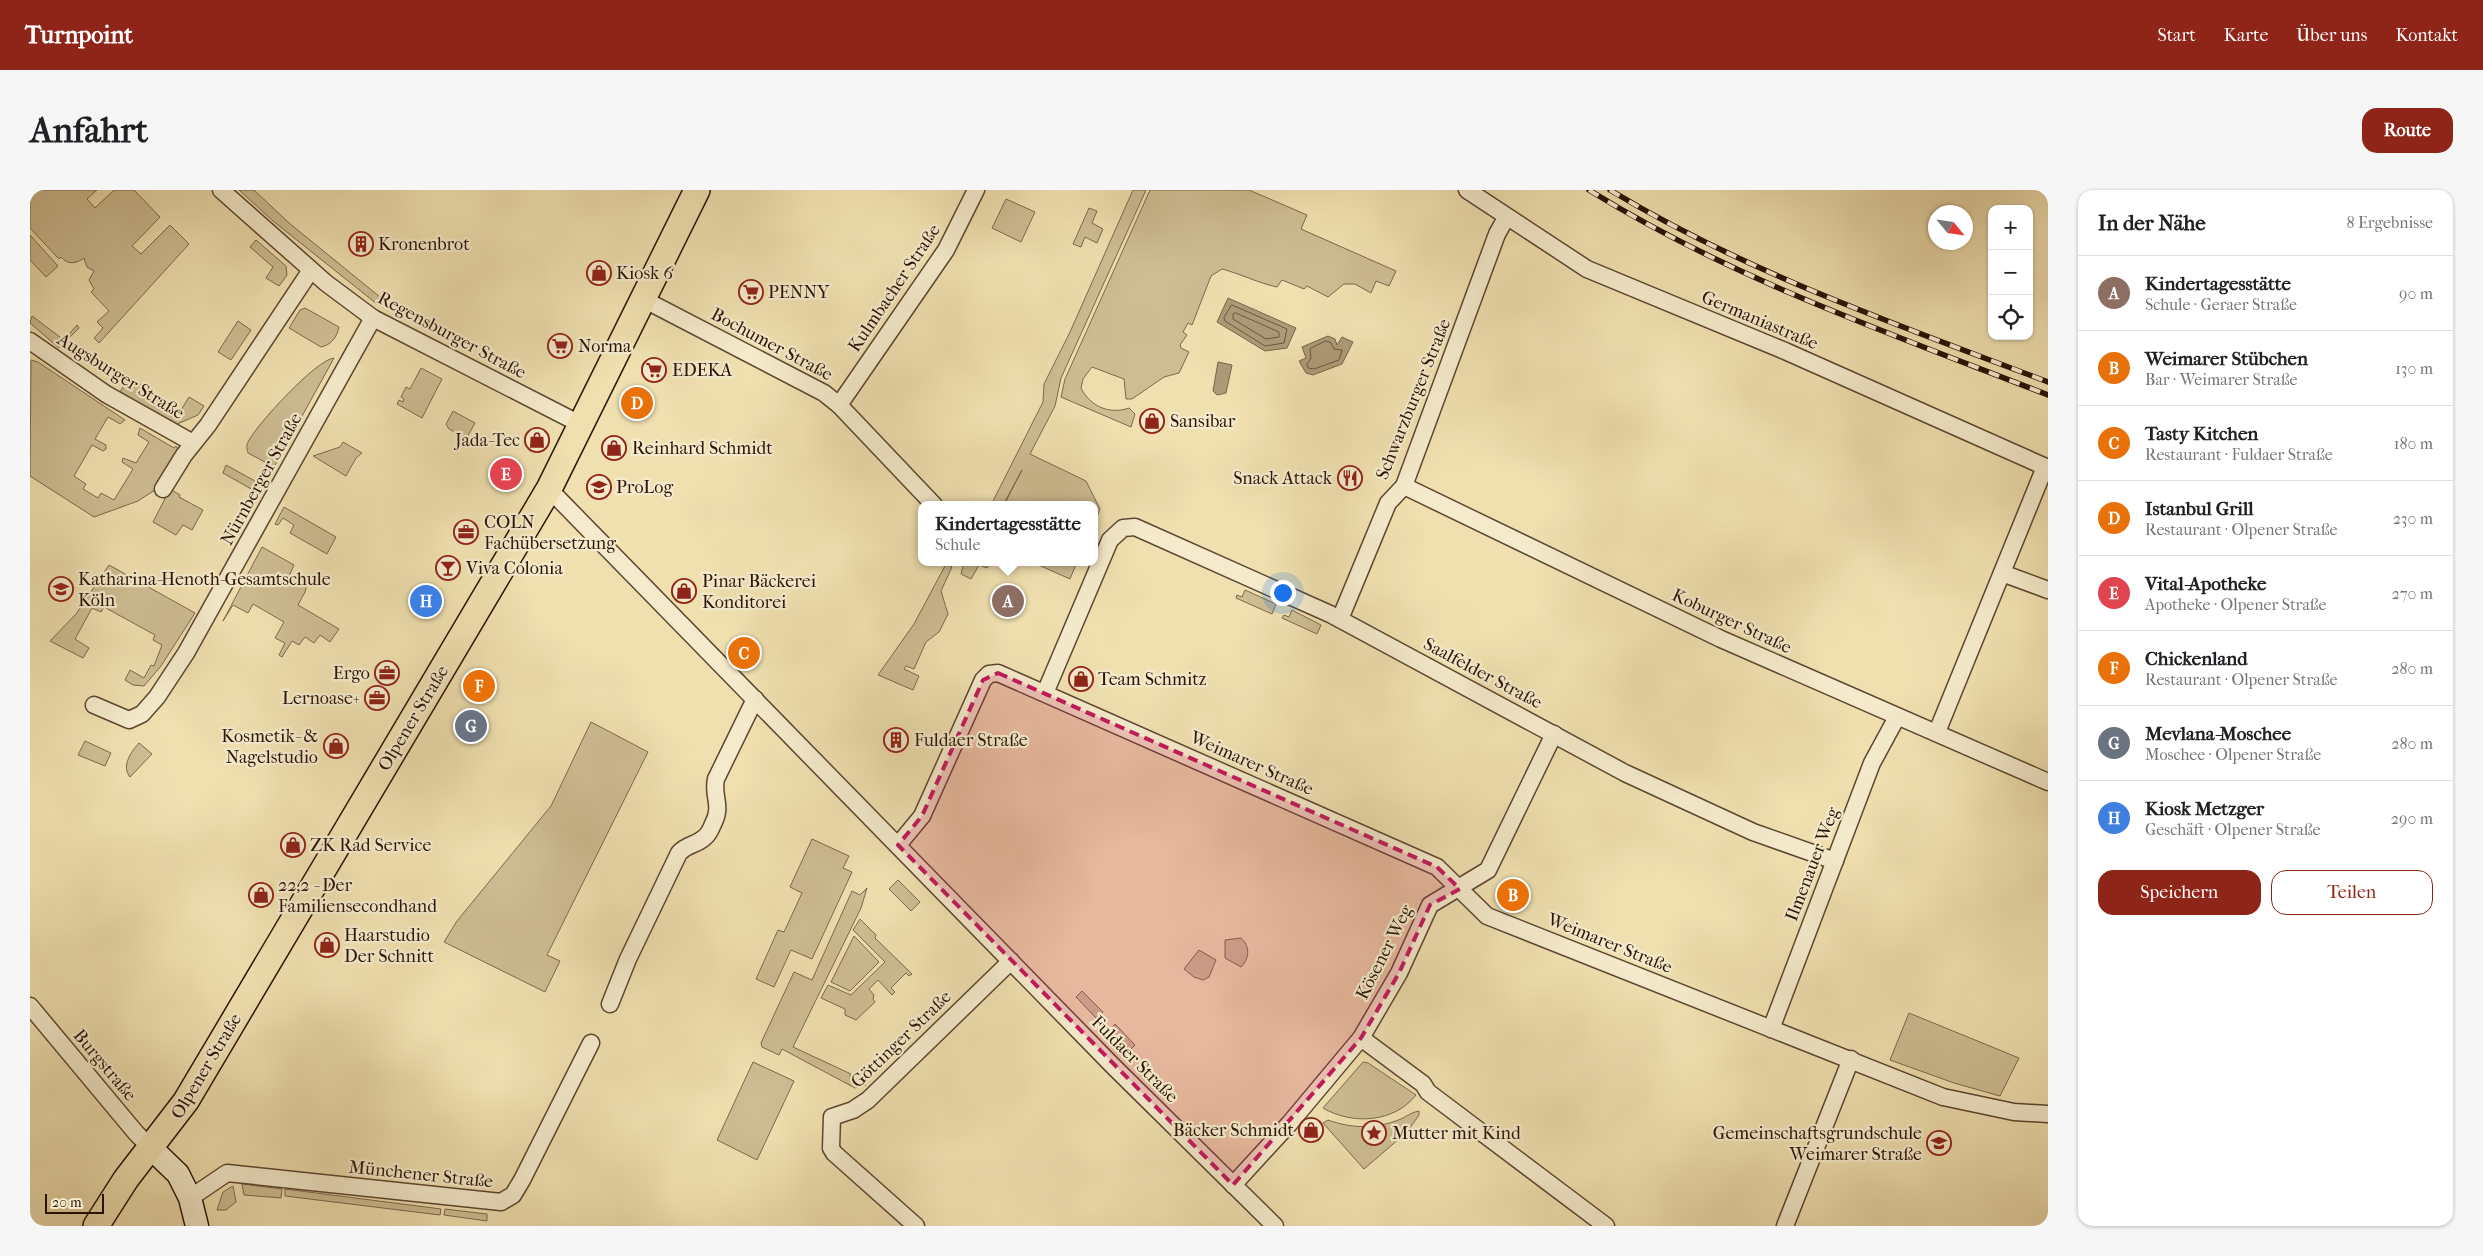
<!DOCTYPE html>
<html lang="de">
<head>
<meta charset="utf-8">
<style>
	body { margin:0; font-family:"IM FELL French Canon",serif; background:#f6f6f6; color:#202124 }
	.controls { position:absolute; right:15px; top:15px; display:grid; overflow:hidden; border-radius:10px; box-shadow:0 1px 4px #0004 }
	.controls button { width:45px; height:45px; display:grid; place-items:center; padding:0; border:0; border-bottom:1px solid #e0e0e0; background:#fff; color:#202124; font:25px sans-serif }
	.compass { position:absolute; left:1898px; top:15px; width:45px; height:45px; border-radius:50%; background:#fff; box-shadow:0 1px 4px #0004; rotate:119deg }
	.scale { position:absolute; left:15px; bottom:12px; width:59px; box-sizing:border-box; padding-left:5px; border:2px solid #2a1307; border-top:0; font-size:14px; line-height:18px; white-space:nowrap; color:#2a1307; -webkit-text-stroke:4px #f5ebcc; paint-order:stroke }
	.you { position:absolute; left:1252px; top:402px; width:18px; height:18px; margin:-12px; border:4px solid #fff; border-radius:50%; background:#1a73e8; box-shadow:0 0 0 8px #1a73e833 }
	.badge { display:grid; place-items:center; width:32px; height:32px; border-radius:50%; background:#8f2418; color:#fff; font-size:16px; font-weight:700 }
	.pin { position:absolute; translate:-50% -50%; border:2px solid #fff; box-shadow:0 1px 5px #0006 }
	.popup { position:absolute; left:888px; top:311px; width:180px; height:65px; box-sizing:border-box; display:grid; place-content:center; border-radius:10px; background:#fff; filter:drop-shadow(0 1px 4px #0005); font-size:16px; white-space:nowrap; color:#757577 }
	.popup b { font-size:19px; color:#202124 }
	.popup::after { content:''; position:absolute; left:50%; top:100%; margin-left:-10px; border:10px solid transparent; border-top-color:#fff }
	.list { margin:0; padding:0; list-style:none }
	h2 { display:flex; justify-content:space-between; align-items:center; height:65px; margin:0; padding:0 20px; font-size:21px }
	h2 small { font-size:16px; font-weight:400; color:#757577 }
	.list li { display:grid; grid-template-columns:32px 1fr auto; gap:15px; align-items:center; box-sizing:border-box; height:75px; padding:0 20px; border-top:1px solid #e0e0e0 }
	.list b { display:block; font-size:19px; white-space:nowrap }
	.list p { margin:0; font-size:16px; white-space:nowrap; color:#757577 }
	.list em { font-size:16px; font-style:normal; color:#757577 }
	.actions { display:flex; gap:10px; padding:15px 20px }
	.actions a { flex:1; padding:11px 0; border:1px solid #8f2418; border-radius:15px; text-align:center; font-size:18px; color:#8f2418 }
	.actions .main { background:#8f2418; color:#fff }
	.icon { flex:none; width:28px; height:28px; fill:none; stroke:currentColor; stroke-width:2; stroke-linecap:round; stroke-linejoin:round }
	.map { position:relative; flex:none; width:2018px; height:1036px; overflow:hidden; border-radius:15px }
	header { display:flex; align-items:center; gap:30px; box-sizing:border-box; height:70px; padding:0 25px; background:#8f2418; color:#fff }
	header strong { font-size:24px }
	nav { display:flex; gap:28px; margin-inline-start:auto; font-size:18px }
	.intro { display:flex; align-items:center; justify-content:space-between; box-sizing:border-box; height:120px; padding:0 30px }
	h1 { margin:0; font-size:35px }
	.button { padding:12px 22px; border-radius:15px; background:#8f2418; color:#fff; font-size:18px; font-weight:700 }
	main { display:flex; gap:30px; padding:0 30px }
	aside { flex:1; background:#fff; border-radius:15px; box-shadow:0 1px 4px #0004 }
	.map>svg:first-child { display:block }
</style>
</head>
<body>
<header>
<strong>Turnpoint</strong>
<nav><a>Start</a><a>Karte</a><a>Über uns</a><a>Kontakt</a></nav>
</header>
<div class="intro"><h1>Anfahrt</h1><a class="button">Route</a></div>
<main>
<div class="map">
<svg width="2018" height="1036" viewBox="0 0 2018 1036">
	<rect width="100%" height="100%" fill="#f0e0b0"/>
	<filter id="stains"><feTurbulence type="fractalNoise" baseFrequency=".004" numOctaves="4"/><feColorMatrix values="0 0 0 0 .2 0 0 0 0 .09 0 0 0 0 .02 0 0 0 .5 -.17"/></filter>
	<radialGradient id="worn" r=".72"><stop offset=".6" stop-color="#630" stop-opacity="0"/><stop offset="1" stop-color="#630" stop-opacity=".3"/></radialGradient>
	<g fill="#cebd93" stroke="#7c684d">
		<path d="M0,0h67l-10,9 8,9 19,-18h20l26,27 -28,29 9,8 29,-29 19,19 -90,99 -5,-5 9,-10 -6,-6 12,-11 -18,-19 3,-3 -5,-9 5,-9 -7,-4 -3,-9c-8,6 -16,7 -23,-1l-2,2 -29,-31z"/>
		<polygon points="209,0 224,0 259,33 350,107 347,114 243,31"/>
		<polygon points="1103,0 1116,0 1031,188 1025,216 1000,264 1056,291 1070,319 1064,333 1064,315 974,315 992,280 973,315 961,315 1013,212 1014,194 1040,142"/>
		<path d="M1120,0h99l58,25 -6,14 95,42 -7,15 -13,-5 -5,12 -16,-9h-11l-16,13 -21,-11 -3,3 -22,-9 -5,7c-19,-4 -36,-13 -55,-18l-11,7 -19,49 -4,-2 -5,9 4,3 -7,10 1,3 8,4 -10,21 -15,4 -32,22h-6l-2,-20 -32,-12 -9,12 -2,9c9,18 28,27 48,20l6,6 -4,13 -70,-30 4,-18z"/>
		<polygon points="976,9 1005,22 991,52 962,38"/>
		<polygon points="1059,18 1067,21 1062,33 1073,39 1067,53 1055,47 1051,57 1043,54"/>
		<polygon points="0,45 28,76 16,87 0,70"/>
		<polygon points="226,50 256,76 257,85 249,96 236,88 243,77 220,57"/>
		<path d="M275,118l34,19c-2,10 -8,18 -18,20l-32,-19 11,-18z"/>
		<polygon points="2,126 34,150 47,135 49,138 29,158 0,133"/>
		<polygon points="208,131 221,140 201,170 188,162"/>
		<path d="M304,168l-60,109 -26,-14c-1,-4 -2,-7 0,-11 8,-17 69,-83 86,-84z"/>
		<polygon points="1,170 8,172 95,230 90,234 78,227 65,249 76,255 76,259 73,261 62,255 44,286 56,294 53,299 68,308 71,303 84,310 103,279 92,272 93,268 106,273 119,252 108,245 110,238 144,258 146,256 149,261 133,292 125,300 108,311 64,327 0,286"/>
		<polygon points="391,178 412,189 392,228 367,214 369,210 373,212 374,209 371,207 376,197 380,199"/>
		<polygon points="99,187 151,220 159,207 174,216 168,225 145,235 90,202"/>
		<polygon points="423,221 445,233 436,249 419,239 416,234"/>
		<polygon points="313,252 332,263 326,268 316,286 283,266 310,257"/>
		<polygon points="196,275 234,296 210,339 203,336 223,300 193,283"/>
		<polygon points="140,299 150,305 149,307 173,320 162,340 153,335 146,345 123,332"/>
		<polygon points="254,317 306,347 297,364 260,343 264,335 253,328 248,335 245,334"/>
		<polygon points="232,357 264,375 259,386 272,393 277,385 279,386 275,402 268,415 309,439 300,452 290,445 284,453 275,447 269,455 262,451 252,467 249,465 255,453 245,448 254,432 223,414 218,423 203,415 193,431"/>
		<polygon points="934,372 960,372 957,378 949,375 941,389 931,384"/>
		<polygon points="1002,372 1047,372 1040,389"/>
		<polygon points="916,374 922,377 911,401 918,424 909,442 896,452 884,479 876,476 874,479 889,486 883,500 848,485 884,434"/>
		<polygon points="79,375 165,423 131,476 114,496 103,495 95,490 100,480 114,488 121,475 124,476 132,455 123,450 125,445 74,417 71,422 62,418 45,449 59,458 53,468 20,451 46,424"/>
		<polygon points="1215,400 1246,414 1242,424 1206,408 1207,405 1212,407"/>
		<polygon points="1262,420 1291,435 1287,444 1252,428 1254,425 1259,427"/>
		<polygon points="561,532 618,562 517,765 530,771 515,802 414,752 427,731 521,616"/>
		<polygon points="55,551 81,563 75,576 48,565"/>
		<path d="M109,553l13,11 -22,23c-9,-11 1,-25 9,-34z"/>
		<polygon points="782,649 819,666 813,678 822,682 782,769 761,760 744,797 726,789 748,740 754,742 772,703 760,697"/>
		<polygon points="868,690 890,712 881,721 859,699"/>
		<polygon points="837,698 831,718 763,857 821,884 820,887 836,895 825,898 752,859 749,865 732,857 731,853 764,782 782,790 822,701 830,705"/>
		<polygon points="830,729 846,745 845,748 882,784 879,786 876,783 861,798 865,802 862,805 848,790 839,799 844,805 843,809 845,812 826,830 815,825 815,819 791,808 798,795 821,805 855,772 823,740"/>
		<polygon points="824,746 849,772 820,801 801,792"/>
		<path d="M1211,748c9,8 9,20 0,29l-16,-9v-18z"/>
		<polygon points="1169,760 1186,770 1179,787 1173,790 1164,787 1154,779"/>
		<polygon points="1052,801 1073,822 1066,828 1046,807"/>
		<polygon points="1879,823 1989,868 1970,906 1924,893 1860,870"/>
		<polygon points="1085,834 1105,855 1099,861 1079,841"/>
		<polygon points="723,872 764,891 727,970 687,950"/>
		<path d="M1333,872l5,1 48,32c-22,28 -64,30 -93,13z"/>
		<path d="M1389,921v4l-12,17 -43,37 -41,-46 5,-3c25,9 48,9 73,-1 6,-3 11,-7 18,-8z"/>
		<polygon points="212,994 252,999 251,1008 214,1005"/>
		<polygon points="203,996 206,1012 196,1020 187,1020 193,1002"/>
		<polygon points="255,999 411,1019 410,1025 255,1006"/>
		<polygon points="415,1019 457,1024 457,1031 414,1025"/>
	</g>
	<g fill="#ad9a77" stroke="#79644a">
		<polygon points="1198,108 1266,138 1257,158 1235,161 1187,132"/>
		<polygon points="1298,146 1305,149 1307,155 1312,147 1323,152 1312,174 1283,185 1276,183 1269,171 1276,168 1272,157"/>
		<polygon points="1188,172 1202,175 1196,203 1187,205 1183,201"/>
	</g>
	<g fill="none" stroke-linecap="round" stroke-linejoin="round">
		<g stroke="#6c563f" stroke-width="1">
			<polygon points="1202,115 1257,139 1254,153 1235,156 1195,131 1194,128"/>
			<polygon points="1206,123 1249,142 1249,147 1236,149 1203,129 1203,124"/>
			<polygon points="1296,151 1300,152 1304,159 1312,160 1309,170 1284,179 1278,178 1277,174 1281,168 1280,159"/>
		</g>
		<defs>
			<g id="street">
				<polyline points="191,0 296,93 343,128 550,234"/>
				<polyline points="1437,0 1557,79 1755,161 2018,278"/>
				<polyline points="613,109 794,203 809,215 904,315"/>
				<polyline points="0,151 76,204 163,253"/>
				<polyline points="809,215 916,60 946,0"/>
				<polyline points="1374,296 1691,449 2018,592"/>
				<polyline points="133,299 154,265 178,235 281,80"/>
				<polyline points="519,299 1083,876 1245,1036"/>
				<polyline points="1972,383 2018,400"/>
				<polyline points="1310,429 1358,313 1374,296 1467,44 1476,28"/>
				<polyline points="1015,503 1080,350 1093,338 1105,337 1300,424 1595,583 1723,642 1805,671"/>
				<polyline points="64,515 99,530 112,524 127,507 156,463 343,128"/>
				<polyline points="1907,542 2015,277"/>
				<polyline points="868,655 892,626 953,490 959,484 968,483 1407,677 1457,726 1913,907 1984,922 2018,924"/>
				<path d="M580,814l18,-45 51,-106c8,-9 18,-8 26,-16 4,-3 6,-8 8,-13 10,-19 -1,-27 3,-45l39,-80"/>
				<polyline points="0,816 106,943 121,958"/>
				<polyline points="1741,839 1842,573 1867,527"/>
				<polyline points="1331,848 1393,894 1398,902 1576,1036"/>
				<polyline points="1203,995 1259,934 1331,848 1369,783 1400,715 1458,680 1524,544"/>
				<polyline points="160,1008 197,983 471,1012 483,1005 492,990 561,853"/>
				<polyline points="886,1036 804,963 801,958 802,927 823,920 838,910 981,771"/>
				<polyline points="1755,1036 1821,869"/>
			</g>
			<polyline id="secondary" points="121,958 148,984 160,1008 167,1036"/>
			<polyline id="primary" points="66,1036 96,989 156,911 519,299 667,0"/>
		</defs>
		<use href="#street" stroke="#5c4631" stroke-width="19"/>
		<use href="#secondary" stroke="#2a1307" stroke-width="25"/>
		<use href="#primary" stroke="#2a1307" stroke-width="28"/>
		<use href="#street" stroke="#f5ebcc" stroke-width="16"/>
		<use href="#secondary" stroke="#f5ebcc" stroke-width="22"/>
		<use href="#primary" stroke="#f0e0b0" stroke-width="25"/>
		<defs>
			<g id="rail">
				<path d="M1559,0c143,89 303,144 459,205"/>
				<path d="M1580,0c137,83 289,135 438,192"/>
			</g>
		</defs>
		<use href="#rail" stroke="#2a1307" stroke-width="5.5"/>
		<use href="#rail" stroke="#f5ebcc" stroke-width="4" stroke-dasharray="11" stroke-linecap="butt"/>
	</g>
	<path fill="#c2185b" fill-opacity="0.2" stroke="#c2185b" stroke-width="4" stroke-dasharray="10 6" stroke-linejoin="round" d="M968,483l439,194 23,22 -30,16 -31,68 -38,65 -128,147 -335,-340 24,-29 61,-136z"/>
	<defs>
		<symbol id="building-ring" viewBox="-11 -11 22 22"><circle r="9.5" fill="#f5ebcc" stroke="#8f2418" stroke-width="1.5"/><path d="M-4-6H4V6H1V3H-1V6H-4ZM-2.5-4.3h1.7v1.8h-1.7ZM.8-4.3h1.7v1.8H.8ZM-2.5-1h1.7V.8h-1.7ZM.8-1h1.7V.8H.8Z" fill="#8f2418"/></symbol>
		<symbol id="shop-ring" viewBox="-11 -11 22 22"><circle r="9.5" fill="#f5ebcc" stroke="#8f2418" stroke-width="1.5"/><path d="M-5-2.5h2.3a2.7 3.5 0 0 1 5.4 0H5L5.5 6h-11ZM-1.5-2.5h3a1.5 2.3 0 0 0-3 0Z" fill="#8f2418"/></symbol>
		<symbol id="supermarket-ring" viewBox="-11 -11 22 22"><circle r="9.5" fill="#f5ebcc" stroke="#8f2418" stroke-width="1.5"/><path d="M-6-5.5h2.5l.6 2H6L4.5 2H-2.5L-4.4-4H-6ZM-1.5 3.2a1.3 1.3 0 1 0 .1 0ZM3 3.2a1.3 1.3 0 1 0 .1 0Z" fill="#8f2418"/></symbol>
		<symbol id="restaurant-ring" viewBox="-11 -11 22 22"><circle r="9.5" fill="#f5ebcc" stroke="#8f2418" stroke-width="1.5"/><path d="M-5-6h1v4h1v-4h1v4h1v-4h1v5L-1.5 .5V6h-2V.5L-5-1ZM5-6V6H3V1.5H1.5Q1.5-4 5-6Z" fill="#8f2418"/></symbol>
		<symbol id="school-ring" viewBox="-11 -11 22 22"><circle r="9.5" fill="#f5ebcc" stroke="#8f2418" stroke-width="1.5"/><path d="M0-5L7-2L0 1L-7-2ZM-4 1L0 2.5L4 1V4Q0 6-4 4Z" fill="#8f2418"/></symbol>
		<symbol id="office-ring" viewBox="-11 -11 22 22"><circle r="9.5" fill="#f5ebcc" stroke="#8f2418" stroke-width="1.5"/><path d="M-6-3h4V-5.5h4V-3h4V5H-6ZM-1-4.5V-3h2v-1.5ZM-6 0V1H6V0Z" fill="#8f2418"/></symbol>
		<symbol id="bar-ring" viewBox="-11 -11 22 22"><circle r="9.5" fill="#f5ebcc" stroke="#8f2418" stroke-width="1.5"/><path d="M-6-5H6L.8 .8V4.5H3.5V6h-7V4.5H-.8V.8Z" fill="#8f2418"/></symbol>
		<symbol id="sight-ring" viewBox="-11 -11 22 22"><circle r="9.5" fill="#f5ebcc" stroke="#8f2418" stroke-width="1.5"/><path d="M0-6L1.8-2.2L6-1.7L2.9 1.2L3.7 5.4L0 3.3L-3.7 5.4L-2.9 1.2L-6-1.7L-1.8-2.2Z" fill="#8f2418"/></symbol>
	</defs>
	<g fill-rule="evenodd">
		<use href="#building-ring" x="317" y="40" width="28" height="28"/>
		<use href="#shop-ring" x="555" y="69" width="28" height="28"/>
		<use href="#supermarket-ring" x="707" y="88" width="28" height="28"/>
		<use href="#supermarket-ring" x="516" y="142" width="28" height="28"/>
		<use href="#supermarket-ring" x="610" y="166" width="28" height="28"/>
		<use href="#shop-ring" x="1108" y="217" width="28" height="28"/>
		<use href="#shop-ring" x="493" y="236" width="28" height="28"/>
		<use href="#shop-ring" x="570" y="244" width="28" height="28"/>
		<use href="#restaurant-ring" x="1306" y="274" width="28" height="28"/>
		<use href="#school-ring" x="555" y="283" width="28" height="28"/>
		<use href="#office-ring" x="422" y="328" width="28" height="28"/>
		<use href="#bar-ring" x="404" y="364" width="28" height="28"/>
		<use href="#school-ring" x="17" y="385" width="28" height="28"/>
		<use href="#shop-ring" x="640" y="387" width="28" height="28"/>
		<use href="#office-ring" x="343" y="469" width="28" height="28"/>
		<use href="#shop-ring" x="1037" y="475" width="28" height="28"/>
		<use href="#office-ring" x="333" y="494" width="28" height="28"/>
		<use href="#building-ring" x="852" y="536" width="28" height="28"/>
		<use href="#shop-ring" x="292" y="542" width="28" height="28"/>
		<use href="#shop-ring" x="249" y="641" width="28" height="28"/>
		<use href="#shop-ring" x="217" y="691" width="28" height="28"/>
		<use href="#shop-ring" x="283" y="741" width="28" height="28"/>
		<use href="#shop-ring" x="1267" y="926" width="28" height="28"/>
		<use href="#sight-ring" x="1330" y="929" width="28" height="28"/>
		<use href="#school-ring" x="1895" y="939" width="28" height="28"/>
	</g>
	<g text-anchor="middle" stroke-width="4.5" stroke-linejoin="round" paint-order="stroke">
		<g font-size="18" fill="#2a1307" stroke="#f5ebcc" text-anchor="start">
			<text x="348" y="60">Kronenbrot</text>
			<text x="586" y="89">Kiosk 6</text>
			<text x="738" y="108">PENNY</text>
			<text x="548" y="162">Norma</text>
			<text x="642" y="186">EDEKA</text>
			<text x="1140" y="237">Sansibar</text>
			<text x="490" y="256" text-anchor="end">Jada-Tec</text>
			<text x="602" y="264">Reinhard Schmidt</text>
			<text x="1302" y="294" text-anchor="end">Snack Attack</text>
			<text x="586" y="303">ProLog</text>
			<text x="454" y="338">COLN<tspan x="454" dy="21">Fachübersetzung</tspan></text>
			<text x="436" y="384">Viva Colonia</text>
			<text x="48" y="395">Katharina-Henoth-Gesamtschule<tspan x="48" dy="21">Köln</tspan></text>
			<text x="672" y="397">Pinar Bäckerei<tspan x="672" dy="21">Konditorei</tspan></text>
			<text x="340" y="489" text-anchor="end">Ergo</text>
			<text x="1068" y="495">Team Schmitz</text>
			<text x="330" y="514" text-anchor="end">Lernoase+</text>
			<text x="288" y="552" text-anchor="end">Kosmetik- &amp;<tspan x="288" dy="21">Nagelstudio</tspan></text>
			<text x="884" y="556">Fuldaer Straße</text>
			<text x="280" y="661">ZK Rad Service</text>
			<text x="248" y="701">22,2 - Der<tspan x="248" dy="21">Familiensecondhand</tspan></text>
			<text x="314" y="751">Haarstudio<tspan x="314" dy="21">Der Schnitt</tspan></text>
			<text x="1264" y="946" text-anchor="end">Bäcker Schmidt</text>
			<text x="1362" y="949">Mutter mit Kind</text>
			<text x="1892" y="949" text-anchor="end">Gemeinschaftsgrundschule<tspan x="1892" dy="21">Weimarer Straße</tspan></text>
		</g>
		<g font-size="18" fill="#2a1307" stroke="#f5ebcc">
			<text transform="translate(864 98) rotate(-56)" y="6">Kulmbacher Straße</text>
			<text transform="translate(1730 130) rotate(23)" y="6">Germaniastraße</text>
			<text transform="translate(422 145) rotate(28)" y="6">Regensburger Straße</text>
			<text transform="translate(742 154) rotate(28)" y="6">Bochumer Straße</text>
			<text transform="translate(91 186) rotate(32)" y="6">Augsburger Straße</text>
			<text transform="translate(1383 209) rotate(-68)" y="6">Schwarzburger Straße</text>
			<text transform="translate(231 289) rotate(-61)" y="6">Nürnberger Straße</text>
			<text transform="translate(1702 431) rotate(25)" y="6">Koburger Straße</text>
			<text transform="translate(1453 483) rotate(28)" y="6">Saalfelder Straße</text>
			<text transform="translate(383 528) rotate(-59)" y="6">Olpener Straße</text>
			<text transform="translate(1222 573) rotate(24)" y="6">Weimarer Straße</text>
			<text transform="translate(1782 674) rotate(-69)" y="6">Ilmenauer Weg</text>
			<text transform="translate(1580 753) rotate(22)" y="6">Weimarer Straße</text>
			<text transform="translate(1354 762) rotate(-63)" y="6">Kösener Weg</text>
			<text transform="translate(871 849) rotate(-44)" y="6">Göttinger Straße</text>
			<text transform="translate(1105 869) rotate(45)" y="6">Fuldaer Straße</text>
			<text transform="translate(75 875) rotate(50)" y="6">Burgstraße</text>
			<text transform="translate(176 876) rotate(-59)" y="6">Olpener Straße</text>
			<text transform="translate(391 984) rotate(6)" y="6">Münchener Straße</text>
		</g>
	</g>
	<rect width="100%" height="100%" filter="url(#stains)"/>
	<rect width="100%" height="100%" fill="url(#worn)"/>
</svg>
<div class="controls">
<button>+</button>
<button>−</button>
<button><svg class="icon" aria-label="locate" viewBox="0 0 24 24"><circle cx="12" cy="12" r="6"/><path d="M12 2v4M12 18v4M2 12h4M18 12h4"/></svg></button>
</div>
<svg class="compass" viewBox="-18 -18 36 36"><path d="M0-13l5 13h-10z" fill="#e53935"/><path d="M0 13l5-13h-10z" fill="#757577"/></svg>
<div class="scale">20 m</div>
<div class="you"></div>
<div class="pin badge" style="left:978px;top:411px;background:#8d6e63">A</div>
<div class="popup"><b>Kindertagesstätte</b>Schule</div>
<div class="pin badge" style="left:1483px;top:705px;background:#e8710a">B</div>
<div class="pin badge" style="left:714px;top:463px;background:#e8710a">C</div>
<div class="pin badge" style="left:607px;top:213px;background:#e8710a">D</div>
<div class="pin badge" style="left:476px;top:284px;background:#e0444e">E</div>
<div class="pin badge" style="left:449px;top:496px;background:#e8710a">F</div>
<div class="pin badge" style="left:441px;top:536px;background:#6b7280">G</div>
<div class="pin badge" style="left:396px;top:411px;background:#3f7fe0">H</div>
</div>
<aside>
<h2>In der Nähe<small>8 Ergebnisse</small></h2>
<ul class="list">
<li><span class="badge" style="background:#8d6e63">A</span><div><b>Kindertagesstätte</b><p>Schule · Geraer Straße</p></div><em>90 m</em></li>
<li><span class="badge" style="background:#e8710a">B</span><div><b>Weimarer Stübchen</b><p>Bar · Weimarer Straße</p></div><em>130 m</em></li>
<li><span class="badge" style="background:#e8710a">C</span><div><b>Tasty Kitchen</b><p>Restaurant · Fuldaer Straße</p></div><em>180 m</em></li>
<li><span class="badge" style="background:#e8710a">D</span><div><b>Istanbul Grill</b><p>Restaurant · Olpener Straße</p></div><em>230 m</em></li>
<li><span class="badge" style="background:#e0444e">E</span><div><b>Vital-Apotheke</b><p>Apotheke · Olpener Straße</p></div><em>270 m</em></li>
<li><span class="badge" style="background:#e8710a">F</span><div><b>Chickenland</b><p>Restaurant · Olpener Straße</p></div><em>280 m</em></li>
<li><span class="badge" style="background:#6b7280">G</span><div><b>Mevlana-Moschee</b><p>Moschee · Olpener Straße</p></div><em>280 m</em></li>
<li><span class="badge" style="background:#3f7fe0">H</span><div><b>Kiosk Metzger</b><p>Geschäft · Olpener Straße</p></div><em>290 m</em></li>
</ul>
<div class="actions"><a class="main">Speichern</a><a>Teilen</a></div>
</aside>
</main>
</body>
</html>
